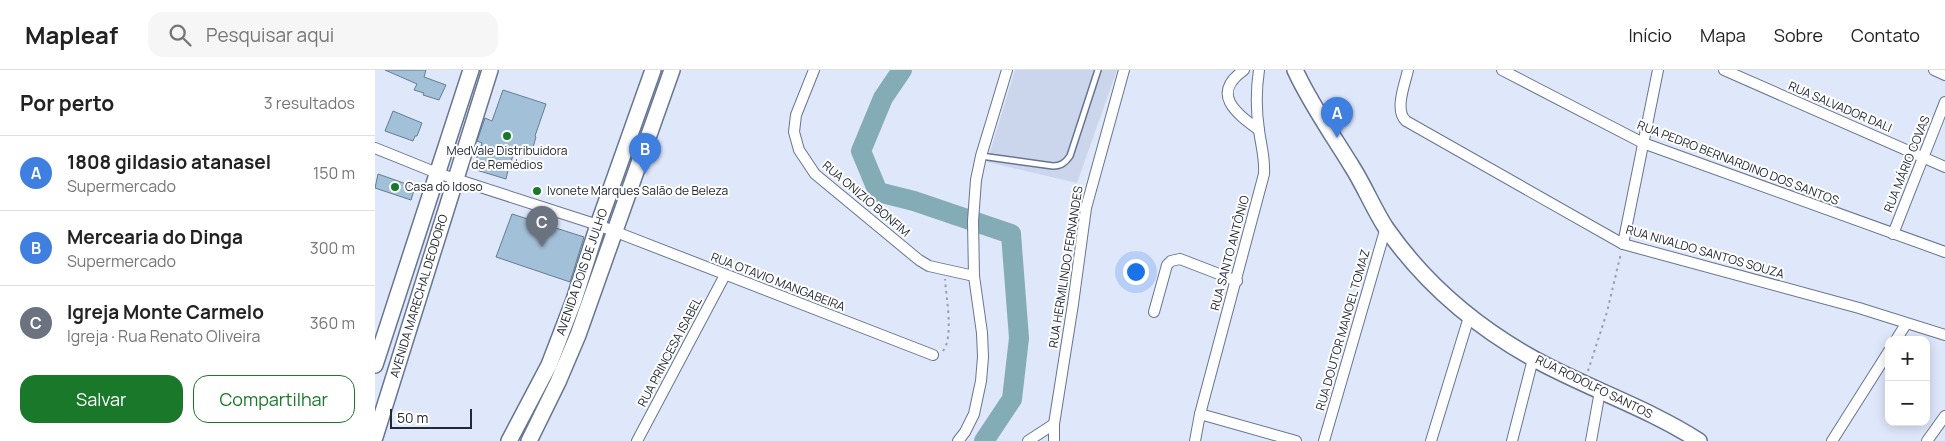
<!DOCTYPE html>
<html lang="pt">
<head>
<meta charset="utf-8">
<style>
	body { margin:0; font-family:Manrope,sans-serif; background:#f6f6f6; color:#222 }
	.controls { position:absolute; right:15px; bottom:15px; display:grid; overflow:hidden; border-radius:10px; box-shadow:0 2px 12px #0003 }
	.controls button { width:45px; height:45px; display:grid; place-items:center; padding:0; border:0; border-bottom:1px solid #e0e0e0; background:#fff; color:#222; font:25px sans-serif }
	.scale { position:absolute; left:15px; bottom:12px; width:82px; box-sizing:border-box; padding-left:5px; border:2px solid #232835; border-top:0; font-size:14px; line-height:18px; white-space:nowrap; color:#232835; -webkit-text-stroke:4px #fff; paint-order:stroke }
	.you { position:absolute; left:760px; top:201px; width:18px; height:18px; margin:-12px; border:4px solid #fff; border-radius:50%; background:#1a73e8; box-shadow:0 0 0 8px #1a73e833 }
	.badge { display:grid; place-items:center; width:32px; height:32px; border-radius:50%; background:#197829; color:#fff; font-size:16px; font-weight:700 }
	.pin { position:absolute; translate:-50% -41px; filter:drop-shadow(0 1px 2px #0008) }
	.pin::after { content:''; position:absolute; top:26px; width:18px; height:15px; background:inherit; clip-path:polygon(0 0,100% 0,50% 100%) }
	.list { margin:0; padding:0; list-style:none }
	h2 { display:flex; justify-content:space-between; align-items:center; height:65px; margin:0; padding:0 20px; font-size:21px }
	h2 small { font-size:16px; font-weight:400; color:#767676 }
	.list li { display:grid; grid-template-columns:32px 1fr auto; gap:15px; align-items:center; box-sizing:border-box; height:75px; padding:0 20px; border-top:1px solid #e0e0e0 }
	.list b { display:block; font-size:19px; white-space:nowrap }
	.list p { margin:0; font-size:16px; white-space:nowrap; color:#767676 }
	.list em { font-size:16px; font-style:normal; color:#767676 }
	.actions { display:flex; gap:10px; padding:15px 20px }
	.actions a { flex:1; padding:11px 0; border:1px solid #197829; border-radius:15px; text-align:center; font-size:18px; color:#197829 }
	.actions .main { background:#197829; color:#fff }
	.icon { flex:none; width:28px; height:28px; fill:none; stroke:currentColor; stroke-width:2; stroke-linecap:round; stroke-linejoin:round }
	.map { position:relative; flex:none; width:1570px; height:371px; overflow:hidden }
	header { display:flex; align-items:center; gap:30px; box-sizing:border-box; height:70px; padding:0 25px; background:#fff; border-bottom:1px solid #e0e0e0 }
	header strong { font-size:24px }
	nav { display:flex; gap:28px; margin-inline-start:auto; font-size:18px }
	.search { width:350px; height:45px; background:#f6f6f6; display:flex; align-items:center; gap:12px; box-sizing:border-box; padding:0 18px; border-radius:15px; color:#767676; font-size:19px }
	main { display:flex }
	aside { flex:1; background:#fff }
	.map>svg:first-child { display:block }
</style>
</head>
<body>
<header>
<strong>Mapleaf</strong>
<div class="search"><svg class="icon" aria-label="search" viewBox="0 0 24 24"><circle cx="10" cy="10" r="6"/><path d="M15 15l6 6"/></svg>Pesquisar aqui</div>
<nav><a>Início</a><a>Mapa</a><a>Sobre</a><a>Contato</a></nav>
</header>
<main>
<aside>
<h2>Por perto<small>3 resultados</small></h2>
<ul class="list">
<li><span class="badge" style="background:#3f7fe0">A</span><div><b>1808 gildasio atanasel</b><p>Supermercado</p></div><em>150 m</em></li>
<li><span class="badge" style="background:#3f7fe0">B</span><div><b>Mercearia do Dinga</b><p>Supermercado</p></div><em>300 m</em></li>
<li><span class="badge" style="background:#6b7280">C</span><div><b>Igreja Monte Carmelo</b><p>Igreja · Rua Renato Oliveira</p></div><em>360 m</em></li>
</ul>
<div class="actions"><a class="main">Salvar</a><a>Compartilhar</a></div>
</aside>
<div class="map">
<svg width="1570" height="371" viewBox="0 0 1570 371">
	<rect width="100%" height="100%" fill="#dfe7fb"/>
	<polygon fill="#cbd6ec" points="640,0 742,0 702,113 612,92"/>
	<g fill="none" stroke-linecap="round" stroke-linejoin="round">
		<polyline stroke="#84acb7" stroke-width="20" points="527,0 508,28 486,81 503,122 539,131 636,164 644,268 637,329 609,371"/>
	</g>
	<g fill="#a2c0d7" stroke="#627e94">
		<polygon points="10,0 51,0 49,7 71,15 64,30 48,25 49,23 39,20 42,14"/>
		<polygon points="128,20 171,34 160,66 161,67 156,84 140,78 136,92 135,92 131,109 98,99 107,73 102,71 110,48 117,51"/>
		<polygon points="18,41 47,53 42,66 40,66 38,71 10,61"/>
		<polygon points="3,104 40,117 36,130 0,118"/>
		<polygon points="137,144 209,167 195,212 121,187"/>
	</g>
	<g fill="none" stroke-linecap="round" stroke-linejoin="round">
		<defs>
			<path id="lane" d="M606,86l72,10c8,0 12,-3 17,-10l28,-86"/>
			<g id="street">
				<polyline points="439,0 421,45 419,62 424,80 440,104 544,190 554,196 599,206"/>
				<path d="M869,0c-34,24 -8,43 15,60"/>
				<path d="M1033,0c-3,14 -14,40 -2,51l217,123 236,64 86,27"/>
				<polyline points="1127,0 1268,73 1570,182"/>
				<polyline points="1349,0 1570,97"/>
				<polyline points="1559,0 1570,5"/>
				<polyline points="0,78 62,103 223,155 558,285"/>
				<polyline points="1518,164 1570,32"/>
				<polyline points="1248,174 1283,0"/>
				<polyline points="779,242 792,195 796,191 805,189 862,211"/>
				<polyline points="1521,270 1531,254"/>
				<polyline points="825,344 921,371"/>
				<polyline points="262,371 350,205"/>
				<polyline points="583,371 590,362 599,344 606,311 608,287 607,263 599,206 598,151 601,110 606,86 632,0"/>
				<polyline points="653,371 679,354"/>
				<polyline points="679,371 679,354 698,234 711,138 749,0"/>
				<path d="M820,371l5,-27 64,-240c1,-17 -3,-28 -5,-44 -3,-20 -3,-40 0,-60"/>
				<polyline points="949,371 1011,157"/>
				<polyline points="1056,371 1094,247"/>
				<polyline points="1137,371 1158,289"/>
				<polyline points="1216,371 1225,321"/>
				<polyline points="1457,371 1514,281"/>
				<polyline points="1552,371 1570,346"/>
			</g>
			<g id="secondary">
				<path d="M920,0c15,33 37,64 56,95 13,20 22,43 35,63 39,56 90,99 150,132 53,29 112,48 163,81"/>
				<polyline points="0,295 96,0"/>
				<polyline points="0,367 115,0"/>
				<polyline points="134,371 174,295 199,230 223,155 278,0"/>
				<polyline points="154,371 183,312 203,265 297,0"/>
			</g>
		</defs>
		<use href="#lane" stroke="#687591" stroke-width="8"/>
		<use href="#street" stroke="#687591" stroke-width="12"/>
		<use href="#secondary" stroke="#687591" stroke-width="18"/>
		<g stroke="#979eaf" stroke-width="2" stroke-dasharray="2.5 4" stroke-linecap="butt">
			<path d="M568,281c11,-14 3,-54 2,-72"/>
			<polyline points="1213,301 1232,242 1246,183"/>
		</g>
		<use href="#lane" stroke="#fff" stroke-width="5"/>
		<use href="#street" stroke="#fff" stroke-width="10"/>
		<use href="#secondary" stroke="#fff" stroke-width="15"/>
	</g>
	<g fill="#197829" stroke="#fff" stroke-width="2">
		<circle cx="132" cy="66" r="5"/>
		<circle cx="20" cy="117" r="5"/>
		<circle cx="162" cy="121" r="5"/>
	</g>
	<g text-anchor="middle" stroke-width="4" stroke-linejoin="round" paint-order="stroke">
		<g font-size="12" fill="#232835" stroke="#fff">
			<text transform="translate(1465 37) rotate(23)" y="4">RUA SALVADOR DALI</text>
			<text transform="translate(1363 93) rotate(21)" y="4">RUA PEDRO BERNARDINO DOS SANTOS</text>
			<text transform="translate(1532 94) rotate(-68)" y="4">RUA MÁRIO COVAS</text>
			<text transform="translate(491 129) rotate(40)" y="4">RUA ONIZIO BONFIM</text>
			<text transform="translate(1330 182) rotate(16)" y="4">RUA NIVALDO SANTOS SOUZA</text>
			<text transform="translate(855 183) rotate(-75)" y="4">RUA SANTO ANTÔNIO</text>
			<text transform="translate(691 197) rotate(-81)" y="4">RUA HERMILINDO FERNANDES</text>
			<text transform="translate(207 202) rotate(-71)" y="4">AVENIDA DOIS DE JULHO</text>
			<text transform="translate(403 212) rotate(21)" y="4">RUA OTAVIO MANGABEIRA</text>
			<text transform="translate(44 226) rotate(-73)" y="4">AVENIDA MARECHAL DEODORO</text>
			<text transform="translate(968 260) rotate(-74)" y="4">RUA DOUTOR MANOEL TOMAZ</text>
			<text transform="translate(295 282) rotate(-62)" y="4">RUA PRINCESA ISABEL</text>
			<text transform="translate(1219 317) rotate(26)" y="4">RUA RODOLFO SANTOS</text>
		</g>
		<g font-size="12" fill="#232835" stroke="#fff" text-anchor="start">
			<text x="132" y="85" text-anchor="middle">MedVale Distribuidora<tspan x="132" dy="14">de Remédios</tspan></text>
			<text x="30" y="121">Casa do Idoso</text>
			<text x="172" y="125">Ivonete Marques Salão de Beleza</text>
		</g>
	</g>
</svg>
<div class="controls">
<button>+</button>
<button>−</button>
</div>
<div class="scale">50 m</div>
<div class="you"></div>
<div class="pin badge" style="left:962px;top:68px;background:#3f7fe0">A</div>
<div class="pin badge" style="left:270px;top:104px;background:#3f7fe0">B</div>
<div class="pin badge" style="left:167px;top:177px;background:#6b7280">C</div>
</div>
</main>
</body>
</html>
